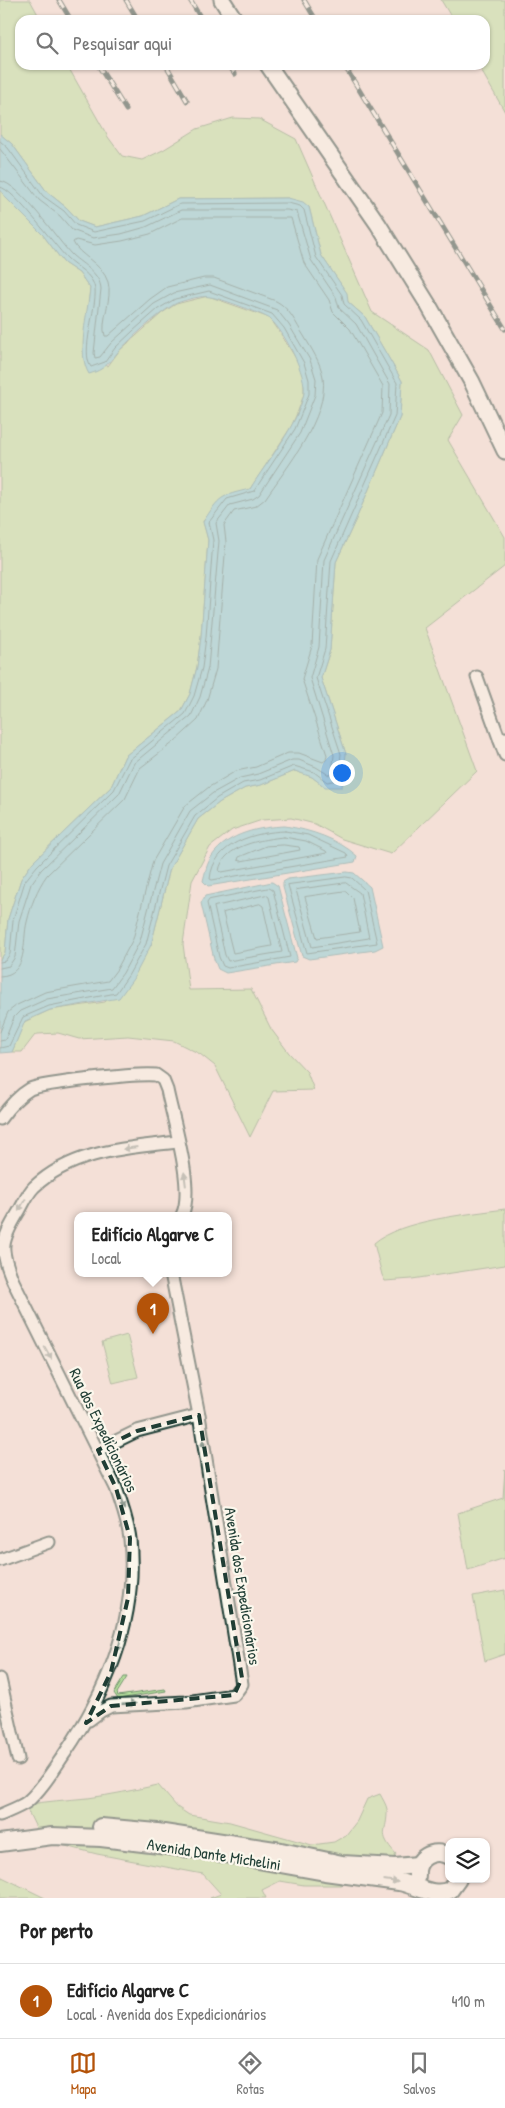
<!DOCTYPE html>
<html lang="pt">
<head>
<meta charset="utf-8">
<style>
	body { margin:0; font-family:"Patrick Hand",sans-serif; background:#f2f2f2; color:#222 }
	.controls { position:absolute; right:15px; bottom:15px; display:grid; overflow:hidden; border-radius:10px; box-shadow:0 1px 4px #0004 }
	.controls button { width:45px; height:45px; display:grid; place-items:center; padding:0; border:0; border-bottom:1px solid #e0e0e0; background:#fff; color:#222; font:25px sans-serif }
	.you { position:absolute; left:341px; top:772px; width:18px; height:18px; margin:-12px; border:4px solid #fff; border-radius:50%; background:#1a73e8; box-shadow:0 0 0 8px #1a73e833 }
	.badge { display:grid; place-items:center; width:32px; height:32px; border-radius:50%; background:#b45309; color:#fff; font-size:16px; font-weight:700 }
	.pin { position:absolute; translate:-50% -41px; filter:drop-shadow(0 1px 2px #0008) }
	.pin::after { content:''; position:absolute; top:26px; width:18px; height:15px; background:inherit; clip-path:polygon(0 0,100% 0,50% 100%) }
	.popup { position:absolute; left:74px; top:1212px; width:158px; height:65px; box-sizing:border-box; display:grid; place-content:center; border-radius:10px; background:#fff; filter:drop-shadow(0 1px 4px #0005); font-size:16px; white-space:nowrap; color:#767676 }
	.popup b { font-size:19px; color:#222 }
	.popup::after { content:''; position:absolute; left:50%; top:100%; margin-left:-10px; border:10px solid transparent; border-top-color:#fff }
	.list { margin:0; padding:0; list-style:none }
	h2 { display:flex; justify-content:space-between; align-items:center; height:65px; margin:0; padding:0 20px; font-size:21px }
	h2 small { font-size:16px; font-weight:400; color:#767676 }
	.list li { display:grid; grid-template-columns:32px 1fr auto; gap:15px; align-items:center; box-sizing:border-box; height:75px; padding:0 20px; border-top:1px solid #e0e0e0 }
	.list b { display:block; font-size:19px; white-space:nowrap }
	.list p { margin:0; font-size:16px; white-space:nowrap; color:#767676 }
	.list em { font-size:16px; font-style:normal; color:#767676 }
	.icon { flex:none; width:28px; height:28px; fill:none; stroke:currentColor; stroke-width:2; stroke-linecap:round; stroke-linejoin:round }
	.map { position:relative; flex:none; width:505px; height:1898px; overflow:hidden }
	.search { position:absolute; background:#fff; box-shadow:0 1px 4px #0004; left:15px; right:15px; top:15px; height:55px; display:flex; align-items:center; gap:12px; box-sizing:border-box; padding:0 18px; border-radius:15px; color:#767676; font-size:19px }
	.sheet { height:140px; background:#fff }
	nav { display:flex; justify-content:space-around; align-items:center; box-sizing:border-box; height:70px; border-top:1px solid #e0e0e0; background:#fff; font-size:14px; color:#767676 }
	nav a { display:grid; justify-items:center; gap:2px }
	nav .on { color:#b45309 }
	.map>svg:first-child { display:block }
</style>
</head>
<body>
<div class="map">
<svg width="505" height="1898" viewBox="0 0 505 1898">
	<rect width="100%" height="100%" fill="#f4e0d7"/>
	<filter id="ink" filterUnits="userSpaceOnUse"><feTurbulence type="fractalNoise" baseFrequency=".02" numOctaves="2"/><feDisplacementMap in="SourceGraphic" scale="10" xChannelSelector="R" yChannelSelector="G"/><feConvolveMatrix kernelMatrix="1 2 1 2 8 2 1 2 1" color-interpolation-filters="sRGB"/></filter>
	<g filter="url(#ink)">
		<g fill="#b9e29e" stroke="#6c9069">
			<polygon points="0,0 30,0 41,20 20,20 20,65 67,65 108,137 122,156 142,160 163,150 197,129 233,118 259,119 296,139 372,312 429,350 463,415 448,440 505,537 505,566 425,628 477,771 391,854 342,839 315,824 291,818 262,820 232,830 210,847 192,881 183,944 189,990 251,989 271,1029 289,1053 307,1072 314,1090 273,1091 250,1137 215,1066 200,1054 174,1041 128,1036 79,1039 58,1033 38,1034 35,1035 22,1052 12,1052 24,1022 50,1010 105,1002 151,945 170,868 198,819 220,802 245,788 261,785 295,771 312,777 325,787 346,754 321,678 330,650 336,562 356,519 400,417 402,381 365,317 348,302 340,283 321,255 309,207 288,198 178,199 143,216 95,227 79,221 67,208 47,192 12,144 0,134"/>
			<polygon points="441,0 505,0 505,112 478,65 485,65 485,20 453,20"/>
			<polygon points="0,189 5,197 43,235 64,263 79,273 90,288 83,353 108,366 119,351 162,313 176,304 208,296 270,318 279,331 300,365 304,381 304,394 298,411 291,427 250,489 203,521 208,540 201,637 197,667 190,694 181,711 125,756 111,787 33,862 21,879 8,919 5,953 0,960"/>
			<path d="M505,1209v56l-93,14 -27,2 -3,-6 -8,-32c26,-23 96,-29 131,-34z"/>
			<polygon points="127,1335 138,1377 113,1383 102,1342"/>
			<polygon points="505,1469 505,1558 468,1570 458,1513 503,1498"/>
			<polygon points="505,1590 505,1654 485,1661 473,1596"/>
			<polygon points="124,1677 127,1677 117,1693 118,1696 165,1689 166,1691 118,1699 114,1693"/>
			<path d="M158,1785l19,22 12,8 41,7 82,23 22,-3 12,-7 11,-14 10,-22 13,-5c2,4 6,10 7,15 1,24 -11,23 9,45l-11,18 -17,7 -27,6h-37l-24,-4 -18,9 4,8h-56l11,-4 -18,-20 -106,-20 -55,-14 -17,-35c21,-4 42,-5 63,-7 23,-3 46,-8 70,-13z"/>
			<polygon points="0,1876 45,1898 0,1898"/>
		</g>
		<g fill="#7dcdd7" stroke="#579396">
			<path d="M0,134l12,10 35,48 20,16 12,13 16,6 48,-11 35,-17 110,-1 15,4 6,5 12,48 26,38 1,9 17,15 37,64 -2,36 -44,102 -20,43 -6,88 -9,28 25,76 -4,33h-17l-13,-10 -17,-6 -34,14 -16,3 -25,14 -22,17 -28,49 -19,77 -18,34 -14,19 -69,12 -25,11 -13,31 -12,1v-93l5,-7 3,-34 13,-40 12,-17 78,-75 14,-31 56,-45 9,-17 7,-27 4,-30 7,-97 -5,-18c17,-26 17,-26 47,-33 17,-28 48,-63 54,-96 3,-18 -20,-62 -34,-74 -7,-5 -50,-21 -60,-22 -8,-2 -25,3 -33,6 -15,7 -47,36 -59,49 -9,11 -14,18 -29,22 -13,-21 -1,-61 1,-86l-11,-15 -15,-10 -21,-28 -38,-38 -5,-8z"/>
			<path d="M285,826c26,4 53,13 72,30l-2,6 -147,24 -5,-5c2,-8 4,-18 9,-25 16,-23 48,-29 73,-30z"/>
			<polygon points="347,872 354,873 370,887 383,946 375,950 309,959 302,956 283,887 283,882 288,879"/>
			<polygon points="272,882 278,886 297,958 295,962 226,973 218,969 214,959 201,903 205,896"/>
		</g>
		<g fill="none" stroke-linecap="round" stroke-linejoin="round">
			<g stroke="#457775" stroke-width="1">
				<polyline points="0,141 8,148 43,196 64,211 76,225 94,232 145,221 180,204 288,203 300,206 304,210 316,257 342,295 344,304 361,320 397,383 395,416 331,561 325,649 316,678 341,754 338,780 327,782 314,772 294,766 260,780 243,783 217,798 195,816 166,866 146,944 128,976 116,993 49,1006 23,1017 9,1046 0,1048"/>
				<polyline points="0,149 39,200 60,216 72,230 93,238 121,234 146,227 181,210 287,210 297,212 311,260 336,297 339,308 356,324 390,384 389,415 324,560 319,647 310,678 334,755 332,774 329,775 316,767 299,760 292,760 258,774 240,778 213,793 190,811 160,864 140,941 123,973 112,988 47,999 20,1011 14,1017 5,1040 0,1041"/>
				<path d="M0,181c19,1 58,60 72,74 11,10 28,18 29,34l-7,64 1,5 5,-1 11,-14 43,-39 20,-11 36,-8 67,25 12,15 21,35 6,19 -1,16 -15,38 -41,62 -6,4 -23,6 -14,18 3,18 -11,127 -8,29 -9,19 -57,47 -15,31 -78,76 -10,14 -12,37 -4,36 -6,9 -9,2"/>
				<path d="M0,187c14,2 55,59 67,71 9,9 26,16 28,31 2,19 -15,63 -4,78l14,-5 10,-14 18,-17 25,-22 17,-10 34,-8 63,23 12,14 20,35 5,17v14l-14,35 -41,62 -27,8 -18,23 4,18 -7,97 -4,31 -8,28 -9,18 -56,46 -15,30 -77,76 -12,15 -12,39 -3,34 -5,7 -5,1"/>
				<path d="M285,831l23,4 38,18 2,4 -136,23 -2,-1c3,-36 45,-47 75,-48z"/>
				<path d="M284,837l22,4 20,10 1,2 -105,19 -3,-1c4,-26 44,-32 65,-34z"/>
				<polygon points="284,845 299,847 300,850 241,861 238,860 239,857 266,846"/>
				<polygon points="346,877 352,878 365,890 377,943 307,953 288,885"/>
				<polygon points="346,883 360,893 369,938 312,947 296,890"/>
				<polygon points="269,888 273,890 290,957 228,968 223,966 219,957 207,903 209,900"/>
				<polygon points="346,891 353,898 360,932 317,938 305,897"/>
				<polygon points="266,895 269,897 282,952 228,961 225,955 214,907"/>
				<polygon points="260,904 263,906 272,946 233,953 223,913"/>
				<path d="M0,976c29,-1 22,-35 27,-54 4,-17 10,-33 20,-47l78,-76 15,-31 34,-26 24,-22 9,-20 9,-31 10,-127 -2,-17 10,-14 22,-5 9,-7c21,-31 64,-82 58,-122 -3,-16 -11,-27 -19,-41 -8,-12 -14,-28 -28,-35l-62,-23h-10l-37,9 -17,12 -42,37h-3c-5,-16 8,-36 3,-54 -6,-19 -30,-27 -35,-40l3,-2 19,5 27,-4 28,-7 32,-16h109l13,45 25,37 4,12 17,17 33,57 -1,27 -65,146 -5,87 -10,33 25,76 -1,5 -3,2 -24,-9h-11l-32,14 -20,4 -27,16 -24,19 -32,55 -20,78 -16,30 -9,12 -63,11 -28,13 -9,7 -8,20"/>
			</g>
			<defs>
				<g id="minor">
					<polyline points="477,677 500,741"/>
					<polyline points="505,738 500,741 505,755"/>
					<path d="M0,1119c8,-11 18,-23 30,-30 14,-6 109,-16 126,-14l7,5 4,10c6,30 28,99 15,125"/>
					<polyline points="98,1450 137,1431 199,1415"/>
					<polyline points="0,1560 49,1542"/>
					<polyline points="0,1679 18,1759"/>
					<polyline points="89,1720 101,1711 111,1706 186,1702 234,1695 242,1684 199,1415 171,1273"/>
					<path d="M0,1815c9,-4 20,-8 27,-13 15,-13 27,-33 38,-49 43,-63 73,-135 65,-214 -2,-17 -8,-34 -14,-51l-103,-207c-13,-32 -13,-38 5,-68 5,-8 9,-19 16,-26 39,-37 94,-39 144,-45"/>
				</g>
				<g id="tertiary">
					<polyline points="222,0 235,20"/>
					<polyline points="268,65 378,224 429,306 472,382 505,451"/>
				</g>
				<g id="secondary">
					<polyline points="101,1827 157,1832 281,1851 342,1864 395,1867 418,1865"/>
					<path d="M0,1843l52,-7 49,2 108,13 116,21 74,10c17,3 34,16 51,8l8,-11"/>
					<path d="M417,1876c-2,-18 16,-28 32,-20"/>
				</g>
			</defs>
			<use href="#minor" stroke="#1f3d34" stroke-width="15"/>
			<use href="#tertiary" stroke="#1f3d34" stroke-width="19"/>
			<use href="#secondary" stroke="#1f3d34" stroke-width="20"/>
			<use href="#minor" stroke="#fbf7ec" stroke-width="11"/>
			<use href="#tertiary" stroke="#fbf7ec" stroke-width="15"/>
			<use href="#secondary" stroke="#fbf7ec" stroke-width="16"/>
			<defs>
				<g id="rail">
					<polyline points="59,0 71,20"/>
					<polyline points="126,0 138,20"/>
					<polyline points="190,0 202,20"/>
					<polyline points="304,0 316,20"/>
					<polyline points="98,65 126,110"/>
					<polyline points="166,65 187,101"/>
					<polyline points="229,65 235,74"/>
					<polyline points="344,65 505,329"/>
				</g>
			</defs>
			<use href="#rail" stroke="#1f3d34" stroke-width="5"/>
			<use href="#rail" stroke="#fbf7ec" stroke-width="3" stroke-dasharray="9" stroke-linecap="butt"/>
		</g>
		<defs><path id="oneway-solid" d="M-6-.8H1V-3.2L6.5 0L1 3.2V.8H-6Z" transform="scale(1.25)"/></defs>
		<g fill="#8d9a90">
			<use href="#oneway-solid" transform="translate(130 1148) rotate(172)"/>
			<use href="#oneway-solid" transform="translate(185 1179) rotate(-97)"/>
			<use href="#oneway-solid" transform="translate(22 1205) rotate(120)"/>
			<use href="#oneway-solid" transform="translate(48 1353) rotate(61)"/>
			<use href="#oneway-solid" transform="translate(204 1447) rotate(-100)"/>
			<use href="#oneway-solid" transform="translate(122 1503) rotate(70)"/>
			<use href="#oneway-solid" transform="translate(119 1645) rotate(105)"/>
			<use href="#oneway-solid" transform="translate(237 1649) rotate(-99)"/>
			<use href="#oneway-solid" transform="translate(129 1704) rotate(-4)"/>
			<use href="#oneway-solid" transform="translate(391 1881) rotate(8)"/>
		</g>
	</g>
	<path d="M0 0H505V1898H0ZM199,1415l43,263 -8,17 -123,11 -25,17 25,-51 17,-74 2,-60 -14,-50 -18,-38 39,-19z" fill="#f4e0d7" fill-opacity=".55" fill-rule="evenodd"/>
	<path fill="none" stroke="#1f3d34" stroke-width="4" stroke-dasharray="10 6" stroke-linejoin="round" d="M199,1415l43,263 -8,17 -123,11 -25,17 25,-51 17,-74 2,-60 -14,-50 -18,-38 39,-19z"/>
	<g text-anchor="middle" stroke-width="4.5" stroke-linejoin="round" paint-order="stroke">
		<g font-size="16" fill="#1f3d34" stroke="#fbf7ec">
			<text transform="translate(104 1430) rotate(64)" y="6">Rua dos Expedicionários</text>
			<text transform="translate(243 1586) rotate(81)" y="6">Avenida dos Expedicionários</text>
			<text transform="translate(214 1854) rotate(9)" y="6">Avenida Dante Michelini</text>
		</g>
	</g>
</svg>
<div class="controls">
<button><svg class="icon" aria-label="layers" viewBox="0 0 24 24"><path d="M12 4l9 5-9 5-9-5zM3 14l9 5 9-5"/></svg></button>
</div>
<div class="you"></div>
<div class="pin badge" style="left:153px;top:1334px">1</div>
<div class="popup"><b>Edifício Algarve C</b>Local</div>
<div class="search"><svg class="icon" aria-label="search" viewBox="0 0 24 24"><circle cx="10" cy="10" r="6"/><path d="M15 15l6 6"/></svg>Pesquisar aqui</div>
</div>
<section class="sheet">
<h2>Por perto<small></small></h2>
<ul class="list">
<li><span class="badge">1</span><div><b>Edifício Algarve C</b><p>Local · Avenida dos Expedicionários</p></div><em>410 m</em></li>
</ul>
</section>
<nav>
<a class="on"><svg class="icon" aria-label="map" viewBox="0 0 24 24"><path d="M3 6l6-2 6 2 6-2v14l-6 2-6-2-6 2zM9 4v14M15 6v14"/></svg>Mapa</a>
<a><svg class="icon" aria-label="directions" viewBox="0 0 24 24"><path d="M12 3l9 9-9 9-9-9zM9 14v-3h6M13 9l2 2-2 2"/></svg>Rotas</a>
<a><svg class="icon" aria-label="saved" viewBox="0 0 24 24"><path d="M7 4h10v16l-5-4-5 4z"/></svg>Salvos</a>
</nav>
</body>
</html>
